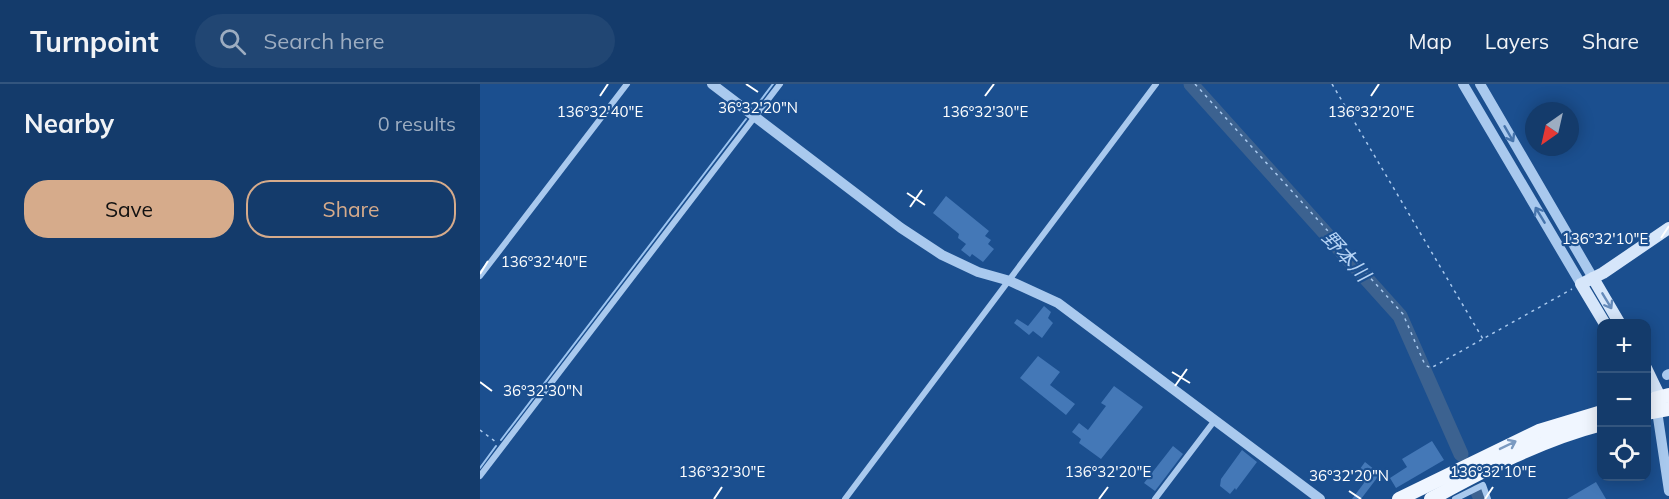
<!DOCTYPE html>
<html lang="en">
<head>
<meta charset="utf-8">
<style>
	body { margin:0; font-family:Mulish,"Noto Sans JP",sans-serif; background:#214673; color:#f1f3f6 }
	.controls { position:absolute; right:18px; bottom:18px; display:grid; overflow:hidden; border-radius:12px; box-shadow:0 3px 15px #0003 }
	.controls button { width:54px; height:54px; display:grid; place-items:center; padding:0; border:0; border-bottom:2px solid #33557e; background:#143b6b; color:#f1f3f6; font:30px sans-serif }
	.compass { position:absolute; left:1045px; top:18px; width:54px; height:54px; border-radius:50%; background:#143b6b; box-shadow:0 3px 15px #0003; rotate:214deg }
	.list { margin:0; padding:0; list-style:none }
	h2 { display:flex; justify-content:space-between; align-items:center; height:78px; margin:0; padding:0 24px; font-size:26px }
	h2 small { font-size:20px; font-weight:400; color:#9dadc1 }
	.actions { display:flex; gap:12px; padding:18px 24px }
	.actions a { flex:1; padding:14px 0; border:2px solid #d6ab8b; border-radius:24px; text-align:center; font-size:21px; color:#d6ab8b }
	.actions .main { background:#d6ab8b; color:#111 }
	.icon { flex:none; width:33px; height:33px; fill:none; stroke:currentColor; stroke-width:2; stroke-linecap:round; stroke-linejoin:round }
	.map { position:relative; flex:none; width:1189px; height:415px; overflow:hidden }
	header { display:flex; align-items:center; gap:36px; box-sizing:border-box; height:84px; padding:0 30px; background:#143b6b; border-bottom:2px solid #33557e }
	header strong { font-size:28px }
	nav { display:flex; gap:33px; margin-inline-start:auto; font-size:21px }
	.search { width:420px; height:54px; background:#214673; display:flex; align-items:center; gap:15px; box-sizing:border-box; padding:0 21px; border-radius:33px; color:#9dadc1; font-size:22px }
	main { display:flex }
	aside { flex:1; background:#143b6b }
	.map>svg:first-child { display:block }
</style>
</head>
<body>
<header>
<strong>Turnpoint</strong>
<div class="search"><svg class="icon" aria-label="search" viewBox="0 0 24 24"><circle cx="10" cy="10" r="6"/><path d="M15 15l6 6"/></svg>Search here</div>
<nav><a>Map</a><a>Layers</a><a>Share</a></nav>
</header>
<main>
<aside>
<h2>Nearby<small>0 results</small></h2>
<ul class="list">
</ul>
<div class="actions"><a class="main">Save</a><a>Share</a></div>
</aside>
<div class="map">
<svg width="1189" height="415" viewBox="0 0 1189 415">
	<rect width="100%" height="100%" fill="#1b4f8f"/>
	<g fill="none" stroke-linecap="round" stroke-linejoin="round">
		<g stroke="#9cc4f0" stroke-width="2">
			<polyline points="274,25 293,0"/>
			<polyline points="21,356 266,35"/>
			<polyline points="0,384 16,362"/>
		</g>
		<g stroke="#3c6290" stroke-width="15">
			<polyline points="711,0 920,232 981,370"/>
			<polyline points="998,408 1001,415"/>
		</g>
	</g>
	<g fill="#4478b7">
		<polygon points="466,112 509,147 505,152 511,156 508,160 514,165 503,178 492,170 490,173 481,166 486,160 478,154 479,150 453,129"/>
		<polygon points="564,222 571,228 568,234 573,239 562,254 553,247 549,251 534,239 537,235 548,242"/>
		<polygon points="558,272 580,288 570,301 595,320 586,331 540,294"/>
		<polygon points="634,302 663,323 621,375 599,359 601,355 592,348 599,339 608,346 626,322 621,319"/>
		<polygon points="952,357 964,376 916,404 910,394 927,383 922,375"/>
		<polygon points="693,362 703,370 675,407 664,399"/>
		<polygon points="762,366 777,378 756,406 755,404 750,410 740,402 741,395"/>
		<polygon points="885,378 900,390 881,415 872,415 884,399 877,394 880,391 877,389"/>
		<polygon points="1116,398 1126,415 1087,415"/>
	</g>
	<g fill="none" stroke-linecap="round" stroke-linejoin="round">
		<g stroke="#a9c9ee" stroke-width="1.5" stroke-dasharray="3 4.5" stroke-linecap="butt">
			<polyline points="715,0 923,230 945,281 951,284 1092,205"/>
			<polyline points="852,0 1003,255"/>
			<polyline points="0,346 16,358"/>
		</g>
		<g stroke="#a9c9ee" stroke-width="6">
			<polyline points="0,192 147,0"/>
			<polyline points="0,392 300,0"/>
			<polyline points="365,415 676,0"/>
			<polyline points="675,415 735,336"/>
			<polyline points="975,415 1003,401 1008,415"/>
		</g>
		<g stroke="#a9c9ee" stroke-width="10">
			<polyline points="232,0 421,144 462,171 498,188 530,197 578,219 840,415"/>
			<polyline points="983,0 1101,200"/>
			<polyline points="1000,0 1113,194"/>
			<polyline points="1187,291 1189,290"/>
			<polyline points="1177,327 1189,407"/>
		</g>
		<g stroke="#d6e6fa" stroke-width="12">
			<polyline points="1113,194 1140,240"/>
			<polyline points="1125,240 1101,200 1123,189 1189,144"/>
			<polyline points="1166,284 1180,313 1178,323"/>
		</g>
		<g stroke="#f0f6ff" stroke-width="14">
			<polyline points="1166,317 1189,311"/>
			<polyline points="1166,329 1189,325"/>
			<polyline points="919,415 1059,347 1122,328"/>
			<path d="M951,415c55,-30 109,-59 171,-75"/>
		</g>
	</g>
	<defs><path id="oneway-shaft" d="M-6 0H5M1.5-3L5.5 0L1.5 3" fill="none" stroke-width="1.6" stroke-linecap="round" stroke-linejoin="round" transform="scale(1.5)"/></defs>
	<g stroke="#4674ac">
		<use href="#oneway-shaft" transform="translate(1029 50) rotate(60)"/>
		<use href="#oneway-shaft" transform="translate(1060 131) rotate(-121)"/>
	</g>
	<use stroke="#668bba" href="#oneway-shaft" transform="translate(1127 217) rotate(59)"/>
	<use stroke="#7b9ac1" href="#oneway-shaft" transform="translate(1028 361) rotate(-26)"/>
	<path fill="none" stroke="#fff" stroke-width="2" d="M266,0l12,8M120,12l8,-12M505,12l9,-12M891,12l8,-12M427,109l18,12M430,123l12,-17M1181,154l8,-12M0,190l8,-13M692,288l18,11M0,298l12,9M695,302l12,-17M869,407l12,8M234,415l8,-12M619,415l9,-12M1005,415l8,-12"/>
	<g text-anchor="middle" stroke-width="4.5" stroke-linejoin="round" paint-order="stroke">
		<g font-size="20" font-style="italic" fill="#b5d3f5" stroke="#1b4f8f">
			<text transform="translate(866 172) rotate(48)" y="7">野本川</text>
		</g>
	</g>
	<g font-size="15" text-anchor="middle" fill="#fff" stroke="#1b4f8f" stroke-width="4.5" stroke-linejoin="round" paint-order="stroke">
		<text x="278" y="29">36°32'20"N</text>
		<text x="120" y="33">136°32'40"E</text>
		<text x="505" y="33">136°32'30"E</text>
		<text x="891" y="33">136°32'20"E</text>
		<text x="1125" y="160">136°32'10"E</text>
		<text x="64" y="183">136°32'40"E</text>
		<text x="63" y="312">36°32'30"N</text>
		<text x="242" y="393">136°32'30"E</text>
		<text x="628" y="393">136°32'20"E</text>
		<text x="1013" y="393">136°32'10"E</text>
		<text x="869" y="397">36°32'20"N</text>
	</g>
</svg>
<div class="controls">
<button>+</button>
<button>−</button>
<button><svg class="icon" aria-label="locate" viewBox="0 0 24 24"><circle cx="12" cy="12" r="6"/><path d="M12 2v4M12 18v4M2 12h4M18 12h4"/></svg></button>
</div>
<svg class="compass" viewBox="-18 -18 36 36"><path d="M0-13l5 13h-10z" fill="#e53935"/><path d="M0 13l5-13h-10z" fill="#9dadc1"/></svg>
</div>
</main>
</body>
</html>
